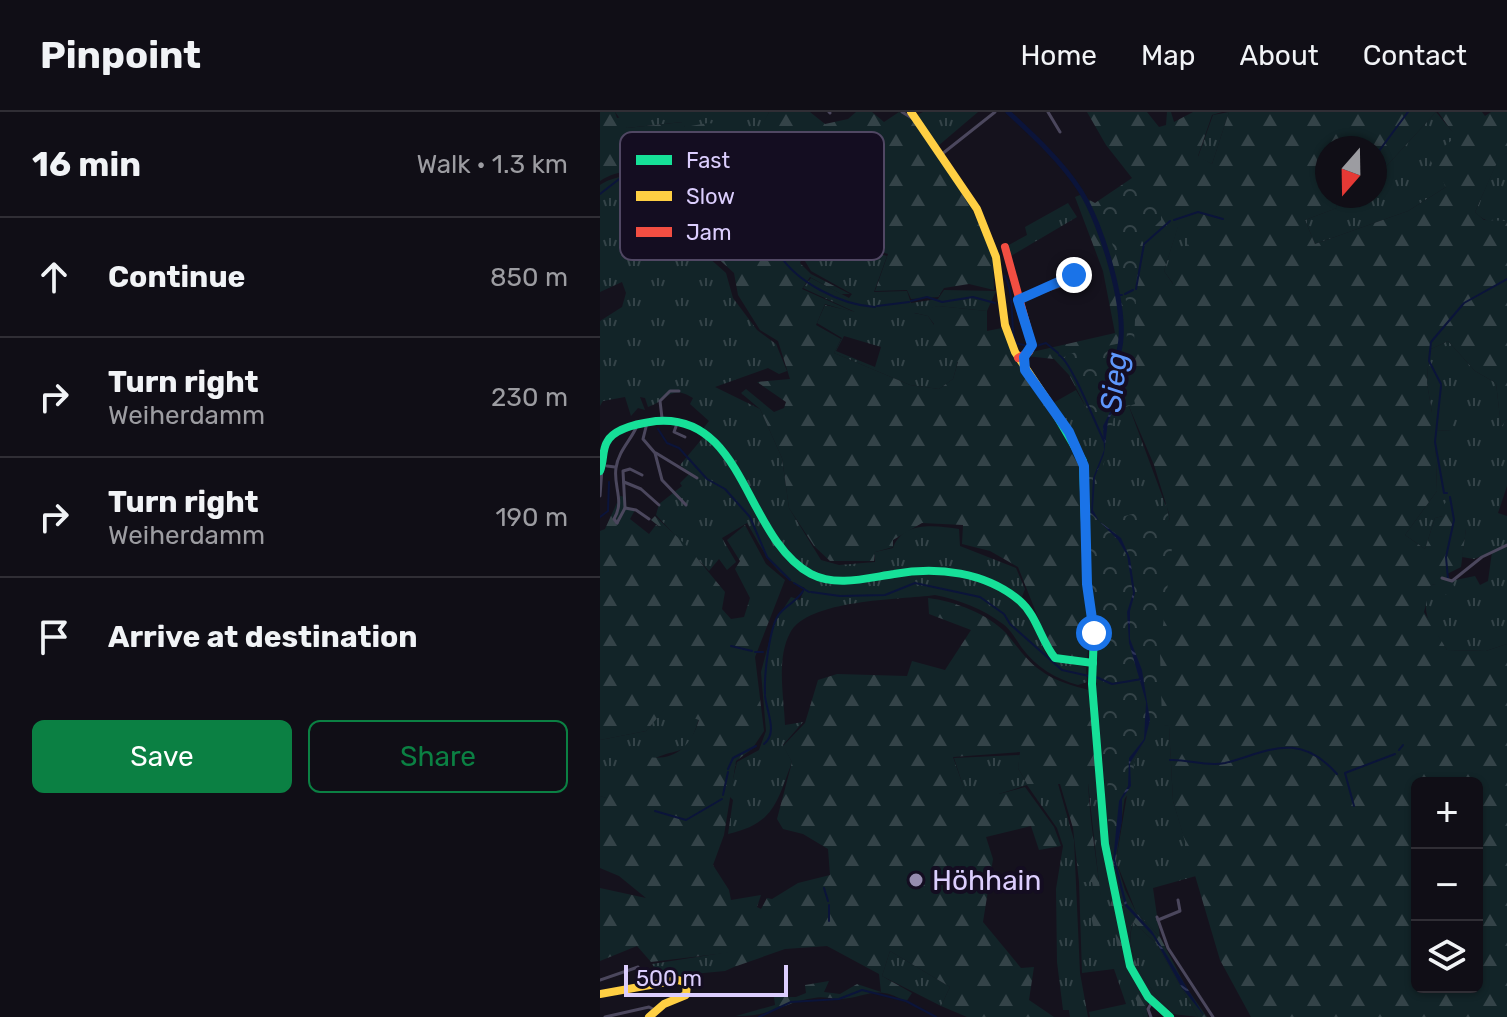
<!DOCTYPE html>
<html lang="en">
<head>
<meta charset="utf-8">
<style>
	body { margin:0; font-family:Rubik,sans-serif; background:#19171f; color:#f1f3f6 }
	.controls { position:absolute; right:24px; bottom:24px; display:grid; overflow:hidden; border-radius:12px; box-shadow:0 2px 6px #0004 }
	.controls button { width:72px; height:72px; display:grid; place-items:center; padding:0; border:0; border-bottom:2px solid #302e35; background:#100e16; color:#f1f3f6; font:40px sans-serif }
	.compass { position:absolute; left:715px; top:24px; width:72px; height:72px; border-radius:50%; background:#100e16; box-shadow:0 2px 6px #0004; rotate:200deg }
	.scale { position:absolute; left:24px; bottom:20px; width:164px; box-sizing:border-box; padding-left:8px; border:4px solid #dccefe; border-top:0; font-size:22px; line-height:28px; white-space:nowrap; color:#dccefe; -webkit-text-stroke:6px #140d21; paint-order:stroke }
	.stop { position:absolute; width:24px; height:24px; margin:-18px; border:6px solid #1a73e8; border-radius:50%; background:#fff }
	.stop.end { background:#1a73e8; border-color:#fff; box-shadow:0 2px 8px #0008 }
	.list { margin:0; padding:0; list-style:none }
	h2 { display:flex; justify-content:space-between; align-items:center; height:104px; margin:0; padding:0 32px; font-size:34px }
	h2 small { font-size:26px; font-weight:400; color:#9c9ca1 }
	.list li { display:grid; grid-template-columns:52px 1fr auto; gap:24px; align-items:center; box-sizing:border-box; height:120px; padding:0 32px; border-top:2px solid #302e35 }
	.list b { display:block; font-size:30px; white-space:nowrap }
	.list p { margin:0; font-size:26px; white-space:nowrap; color:#9c9ca1 }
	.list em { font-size:26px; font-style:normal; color:#9c9ca1 }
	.actions { display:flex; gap:16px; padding:24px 32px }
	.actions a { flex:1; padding:18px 0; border:2px solid #0b8043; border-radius:12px; text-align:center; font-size:28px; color:#0b8043 }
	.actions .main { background:#0b8043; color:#fff }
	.icon { flex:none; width:44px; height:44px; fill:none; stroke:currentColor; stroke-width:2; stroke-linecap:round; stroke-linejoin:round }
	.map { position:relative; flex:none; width:907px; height:905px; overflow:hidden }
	header { display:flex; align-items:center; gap:48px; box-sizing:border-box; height:112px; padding:0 40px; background:#100e16; border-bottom:2px solid #302e35 }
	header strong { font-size:38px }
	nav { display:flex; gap:44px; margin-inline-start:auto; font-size:28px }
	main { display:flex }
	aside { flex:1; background:#100e16 }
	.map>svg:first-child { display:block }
</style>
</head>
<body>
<header>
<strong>Pinpoint</strong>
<nav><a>Home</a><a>Map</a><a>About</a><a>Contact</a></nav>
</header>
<main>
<aside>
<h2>16 min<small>Walk · 1.3 km</small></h2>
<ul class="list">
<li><svg class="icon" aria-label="ahead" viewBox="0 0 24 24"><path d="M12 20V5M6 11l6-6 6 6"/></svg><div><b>Continue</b></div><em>850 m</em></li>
<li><svg class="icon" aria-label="right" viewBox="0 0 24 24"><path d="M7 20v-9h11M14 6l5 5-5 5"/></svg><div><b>Turn right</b><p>Weiherdamm</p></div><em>230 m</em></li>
<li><svg class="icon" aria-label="right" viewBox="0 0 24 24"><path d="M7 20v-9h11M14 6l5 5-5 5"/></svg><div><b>Turn right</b><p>Weiherdamm</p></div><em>190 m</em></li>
<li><svg class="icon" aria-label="arrive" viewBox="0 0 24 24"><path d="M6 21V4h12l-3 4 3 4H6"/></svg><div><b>Arrive at destination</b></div></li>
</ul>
<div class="actions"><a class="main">Save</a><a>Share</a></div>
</aside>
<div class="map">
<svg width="907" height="905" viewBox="0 0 907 905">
	<defs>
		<pattern id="grass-tufts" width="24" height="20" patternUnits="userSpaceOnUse" patternTransform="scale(2)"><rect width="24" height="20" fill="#122428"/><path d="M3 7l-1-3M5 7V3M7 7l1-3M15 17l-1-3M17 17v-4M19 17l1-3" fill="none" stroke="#344348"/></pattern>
		<pattern id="forest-firs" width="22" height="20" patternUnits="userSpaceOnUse" patternTransform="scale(2)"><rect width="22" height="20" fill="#122428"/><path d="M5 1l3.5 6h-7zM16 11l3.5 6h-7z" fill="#344348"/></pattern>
		<pattern id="park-crowns" width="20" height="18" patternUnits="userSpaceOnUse" patternTransform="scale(2)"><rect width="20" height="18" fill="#122428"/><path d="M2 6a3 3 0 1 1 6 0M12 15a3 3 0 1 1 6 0" fill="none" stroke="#344348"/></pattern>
		<pattern id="water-ripples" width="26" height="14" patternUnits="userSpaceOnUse" patternTransform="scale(2)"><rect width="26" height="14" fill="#0b143a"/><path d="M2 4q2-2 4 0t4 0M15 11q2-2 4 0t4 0" fill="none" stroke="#2e3558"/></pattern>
	</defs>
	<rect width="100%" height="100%" fill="#15121d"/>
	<g fill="url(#grass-tufts)" fill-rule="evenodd">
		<polygon points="15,0 169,0 161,17 85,15 82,10 27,16"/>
		<polygon points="323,0 378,0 338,34 315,4"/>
		<polygon points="629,0 612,52 598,45 613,3"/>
		<polygon points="836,0 857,25 846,75 808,99 715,132 705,108 737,96 735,84 775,84 775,61 781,60"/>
		<path d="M120,32l32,8 3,-7c12,9 25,17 35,28 32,36 47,70 97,83l-13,36 33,-1 4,12 27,-4 6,-9 52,1 -9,20 -49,-5 -24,7 14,3 30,45 -5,18 -14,10 -29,-4 -76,-32 8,-15 -25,-15 8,-18 30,7 -52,-24 8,-10 38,20 3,-4 -41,-23 -6,-10 7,-7 4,-27 -18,-24 -16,10 -12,-18 -21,2 28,30 -7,5 -31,-29 -31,54 18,16 7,25 24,32 19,14 11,27 -8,3 -11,-6 -53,19 45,22 22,49 7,50 32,52 18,5 36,-3v-10l18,-4c10,-28 44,-22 66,-19l1,17 56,22 9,21 -6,16c14,15 20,37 30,54l37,8 1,15 -9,3c-22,-6 -42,-18 -56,-37 -5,-7 -11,-18 -19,-24 -20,-15 -43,-24 -68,-29 -36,5 -127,4 -145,38 -14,26 -6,64 -5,92l18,-3 -20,23 9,17c-15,40 -18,62 -64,72l5,-34 -4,-4 8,-34 22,-12 7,-19 -5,-59 13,-49 17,-26 9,3 5,-12c-31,-12 -42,-38 -58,-65l-25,15 14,24 -9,8 -8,-11 -10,12 -53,-56 3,-11 23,-18 -2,-3 10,-10 -10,-8 26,-31 -4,-4 7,-9 -19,-17 3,-6c-22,-14 -25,2 -45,9l-3,-9 -5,-1 5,13 -7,-2 -7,8 -6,-19 -22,4 -3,5v-85l22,-14 4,-14 -4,-11 -22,10v-107c23,-15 57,-6 60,-39zM244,224l37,11 -6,20 -39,-16z"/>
		<path d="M907,41v68c-14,3 -22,1 -32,-9l24,-55z"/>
		<polygon points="468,91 477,105 411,144 407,134 427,123 425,115"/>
		<polygon points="578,114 591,126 574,173 564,159"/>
		<path d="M848,229l27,30 21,12 5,43 6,-7v67l-9,27 9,3v128l-21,7 -39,-1c-15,-25 -29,-35 -16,-65l44,-9 5,9 8,-4 4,-29 -18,7 -12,-2 4,-28 -23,-13 -8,2 -10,31 -20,-14 32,-44 -2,-60 16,-1 -19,-17 -5,-30 2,-33z"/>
		<polygon points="476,278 505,328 512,301 528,292 570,405 496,591 488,363 480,333 453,291"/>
		<path d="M66,595l33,12c-14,43 -18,25 -49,42 -16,8 -30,25 -44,37l-6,-2v-56l46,-9z"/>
		<polygon points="557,612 569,614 573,689 596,764 553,776 560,825 536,800 516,749 532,653 548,621"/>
		<polygon points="420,643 418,656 427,672 458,672 474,728 480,861 488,905 470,905 469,898 463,898 457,850 456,777 463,734 457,716 427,673 399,682 366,683 354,646"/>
		<path d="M488,671h12c8,80 12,158 44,234h-54l-1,-5 37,-8 -12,-35 -32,4 -3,-91h13l13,55z"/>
		<path d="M533,810l23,21 42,74 -25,-3c-22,-23 -51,-58 -40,-92z"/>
		<polygon points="135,839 134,855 125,859 60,865 52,852"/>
		<polygon points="290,839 350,875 341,894 282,864"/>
	</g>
	<g fill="url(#forest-firs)" fill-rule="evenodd">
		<path d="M0,0h15l2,6 5,-1 5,11 56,-6 2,5 23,-4 52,6 9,-17h41l15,12 23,-5 8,-7h16l12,10 15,-10 13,8 55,78 26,58 1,34 -25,-6 -25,4 -6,9 -27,2 -4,-9 -32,1 13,-37 -22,-7 -24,-19 -5,1 -50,-62 -31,-22 -4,7 -57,-11 -36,4 -2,12c-17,16 -38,11 -57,24z"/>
		<path d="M487,0h60l12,15 7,-2 1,-13h4l3,10 19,-10h29l-10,3 -14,41 14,8 17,-52h207l-55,60 -6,1v-25h-48v48h8l2,12 -32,12 10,24 93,-33 38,-24 -17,-29 27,-21 -18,-25h44l3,4 6,-4h16v41l-8,5 -24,54 9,8 23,1v198l-6,8 -5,-44 -21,-12 -27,-30 -19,9 -2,33 5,30 22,-1 -3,18 -16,1 2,60 -32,44 20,14 10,-31 8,-2v-10l11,-15 12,38 -5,38 -14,7 7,12 -2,6 -7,3 -8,-11 -6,1 -7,27 23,38 39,1 21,-7v373h-256l-31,-57 -47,-159 -4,-75 -12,-1v5l-9,3 -16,32 -2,27 -5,3 -9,66 9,29 11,22 24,25 26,50 21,30h-9l-42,-74 -23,-21c-12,32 19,70 40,92l-21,-14 -6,6 2,11h-4l-24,-52 -15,-100 5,-1 -4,-28 -2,-76 66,-243 -16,-52 -26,-61 -16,10 -7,27 -36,-66 -15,-16 -28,-3 6,-4 83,-19 -12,-62 -28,-74 5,-2 15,8 37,-25 -26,-33zM578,115l12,11 -17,46 -9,-13zM817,671h60v204h-60z"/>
		<polygon points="170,86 181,102 198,92 214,115 200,151 211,162 250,182 241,182 210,165 202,177 256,201 225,192 216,213 241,227 234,241 310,273 339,277 353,267 358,250 329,238 334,212 328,204 311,200 338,194 387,199 387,219 402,216 416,248 476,337 481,351 484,459 490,519 487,548 464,548 453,543 418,455 390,439 362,432 363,413 322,411 293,428 293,435 275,440 274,449 230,449 214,434 189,396 182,346 160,297 141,281 146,277 174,300 184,296 186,290 157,270 190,267 178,229 160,218 138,183 134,161 112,141 121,120 138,98 170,127 178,115 151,87"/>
		<path d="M20,384l6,1v9l9,4 -5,9 19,15 7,-9 5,3 -10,-8 4,-4 32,30 38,46 -3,17 9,10 13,-2 6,-19 -15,-29 5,-8 -13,-21 18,-15 21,39 19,16 -30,77 9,74 -12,18 -16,12 -12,74 -11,30 16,25 2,10 30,-5 -4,12 4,2 6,-11 5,1 26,-16 32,-8 -2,-26 -25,-15 -20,-5 -6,-10 15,-57 -9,-16 22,-23 13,-43 19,-6 70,2 5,-15 33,9 26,-40 -42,-16 -1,-16c26,3 60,16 78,35 11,13 20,27 34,37 15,12 33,15 51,21l9,92 -12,1c3,52 13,102 18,154l-11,-1 -5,-27 5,-12 -3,-16h-13l-6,-54 -13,-44h-33l-9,-16 2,-16 -67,5 13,37 20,-6 13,6 26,-7 29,40 7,19 -22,4 -8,-24 -45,11 7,22 -10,63 38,46 13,-1 -5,33 25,17h-87l-26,-11 9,-19 -60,-36 -8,25 30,17 -6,9c-30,-19 -40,-4 -66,-3 -9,0 -18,-3 -26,-1 -30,4 -43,19 -78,18l39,-11 -1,-8h22l10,-4 -1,-8 24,-4 -5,11 16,2 17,-10 24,8 -2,-18 -52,-28 -42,3 -51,18v-15l-83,10 -14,-16 -37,15v-73l46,10 -27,-22 -19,-8v-72l6,2 18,-47c38,13 62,9 75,-31l-33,-12 -20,23 -46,9v-209l5,-2z"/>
	</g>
	<path fill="url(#park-crowns)" d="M537,69l24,29v10l-18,18 -5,14 -6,137 3,15 -19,6c-5,14 -4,30 -9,44 -7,22 -18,45 -5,68l65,-17 5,43 -12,104 2,70 -9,4 -19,33 -1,28 -10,14 -8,54 -10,-49 3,-26 -4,-1 -16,-198 2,-41 -4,-74h10l7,-25 -41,-82 6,-5 58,-12c6,-41 -9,-95 -28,-131z"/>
	<polygon fill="url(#water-ripples)" points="520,236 517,261 520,285 508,309 504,342 495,365 493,398 499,409 521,426 530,446 535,481 530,499 530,527 542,558 550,608 545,628 530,651 531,674 522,687 522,709 515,747 527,792 552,819 605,905 582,876 553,824 525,794 513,748 519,689 528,674 529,646 544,627 546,590 529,531 527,500 533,481 527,443 518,428 491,401 493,366 504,338 503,314 517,286 515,261"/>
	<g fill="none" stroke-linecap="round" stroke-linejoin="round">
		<g stroke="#0b143a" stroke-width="2">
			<polyline points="785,51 776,43 808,0"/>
			<polyline points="52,64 69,62 137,84"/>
			<polyline points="0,82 23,64 49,64"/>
			<path d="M139,85c33,21 24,25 39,55 17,30 63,53 97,55"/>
			<polyline points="574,108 598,100 623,107"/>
			<path d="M405,164c10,20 5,46 10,67l14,3"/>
			<polyline points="536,177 544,132 570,109"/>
			<polyline points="525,182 533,178"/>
			<polyline points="518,183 522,183"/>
			<polyline points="311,189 327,185 342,190 373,185 395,191"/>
			<polyline points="277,194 309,190"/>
			<polyline points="436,234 446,231 458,241"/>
			<path d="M459,243c13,8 36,68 45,86"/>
			<polyline points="841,272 829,249 831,230 864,191 907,167"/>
			<polyline points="841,274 835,330 844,381 847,381"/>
			<polyline points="58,317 67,331 79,336 107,367 125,377 150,405 167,445 190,468"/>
			<polyline points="0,405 8,399 9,370"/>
			<polyline points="848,467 846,445 854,408 850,385"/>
			<polyline points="194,471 209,480"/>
			<polyline points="211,480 240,484 285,483 315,471 380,485 404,502 410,512 462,558 489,564"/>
			<polyline points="131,534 152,539"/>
			<polyline points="155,540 163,540"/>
			<polyline points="496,565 512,572 542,567"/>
			<path d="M165,582c-1,-17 4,-69 15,-81 8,-9 17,-12 23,-22"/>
			<path d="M164,632c14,-11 3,-31 1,-48"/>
			<polyline points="799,638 803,633"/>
			<path d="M570,648c18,-1 36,7 55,3 43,-11 73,-33 112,11"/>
			<polyline points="128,657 133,646 156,634"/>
			<polyline points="123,683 128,660"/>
			<polyline points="754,694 745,661 795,642"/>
			<polyline points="55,699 86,708 122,687"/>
			<polyline points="224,776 228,789"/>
			<polyline points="229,809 229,793"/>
			<polyline points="159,905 191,890 239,887 262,878 306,889 336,905"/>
		</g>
		<path stroke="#0b143a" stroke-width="5" d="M408,0c25,23 54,50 72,78 22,34 49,122 39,161"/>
		<g stroke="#4b475d" stroke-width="3">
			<polyline points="229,0 230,1"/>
			<polyline points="302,0 315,8"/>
			<polyline points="448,0 460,20"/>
			<polyline points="342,42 395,0"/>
			<polyline points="420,187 476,169 477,165 468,169"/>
			<polyline points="62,306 60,289 70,279 79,279"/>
			<polyline points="78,309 74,320 85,325"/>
			<polyline points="47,311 43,327 55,341 62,368 86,393"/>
			<polyline points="56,341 97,366"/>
			<polyline points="7,354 15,355"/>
			<polyline points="24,370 41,377 59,393"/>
			<polyline points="0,384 2,356"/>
			<polyline points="25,396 36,398 49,407"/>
			<path d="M17,411l-3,-4c11,-18 -1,-33 2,-51 2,-16 14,-27 20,-40"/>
			<polyline points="17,411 25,396 23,359 30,357 42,363"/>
			<polyline points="842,466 852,469 882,445 907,433"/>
			<polyline points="557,805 568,836 613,905"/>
			<polyline points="558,808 580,799 578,788"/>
			<polyline points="0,868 38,855"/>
			<polyline points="5,905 49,895 55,898"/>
			<polyline points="551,905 548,897 552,890"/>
		</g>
		<g stroke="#16e098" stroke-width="8">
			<polyline points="451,294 483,349 487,472 494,521 492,572 505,732 530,854 548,885 570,905"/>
			<path d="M0,359c4,-9 2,-21 7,-29 7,-14 34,-19 49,-21 89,-8 89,117 155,153 25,13 56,4 83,0 43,-8 92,-2 126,27 17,15 21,40 35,57l38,5"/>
		</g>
		<g stroke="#ffcf43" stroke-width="8">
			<polyline points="311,0 377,97 396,145 405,213 415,240 451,294"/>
			<polyline points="0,882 78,868 87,871 86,883 64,892 49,905"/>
		</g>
		<polyline stroke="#f24e42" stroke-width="8" points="405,135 432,233 429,240 418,246"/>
	</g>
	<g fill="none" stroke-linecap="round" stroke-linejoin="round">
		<polyline stroke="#1a73e8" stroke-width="10" points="474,163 418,188 432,233 424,245 425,258 469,320 484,354 487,472 494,521"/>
	</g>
	<circle fill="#968caf" stroke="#140d21" stroke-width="3" cx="316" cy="768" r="8"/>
	<g text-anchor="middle" stroke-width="8" stroke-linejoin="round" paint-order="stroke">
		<g font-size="28" fill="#dccefe" stroke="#140d21" text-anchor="start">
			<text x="332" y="778">Höhhain</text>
		</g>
		<g font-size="30" font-style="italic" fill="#5e97fc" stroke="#140d21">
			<text transform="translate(514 270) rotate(-84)" y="10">Sieg</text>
		</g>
	</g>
	<rect x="20" y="20" width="264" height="128" rx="12" fill="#140d21" stroke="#504763" stroke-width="2"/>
	<rect x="36" y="43" width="36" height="10" fill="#16e098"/>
	<rect x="36" y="79" width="36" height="10" fill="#ffcf43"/>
	<rect x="36" y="115" width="36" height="10" fill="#f24e42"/>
	<g font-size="22" fill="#dccefe">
		<text x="86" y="56">Fast</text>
		<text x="86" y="92">Slow</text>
		<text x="86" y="128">Jam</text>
	</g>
</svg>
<div class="controls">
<button>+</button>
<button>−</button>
<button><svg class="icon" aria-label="layers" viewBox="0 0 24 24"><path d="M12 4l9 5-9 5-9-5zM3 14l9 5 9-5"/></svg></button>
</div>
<svg class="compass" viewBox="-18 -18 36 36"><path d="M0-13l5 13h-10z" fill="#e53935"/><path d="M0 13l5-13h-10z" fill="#9c9ca1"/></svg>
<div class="scale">500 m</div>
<div class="stop" style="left:494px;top:521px"></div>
<div class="stop end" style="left:474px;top:163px"></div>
</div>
</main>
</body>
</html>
